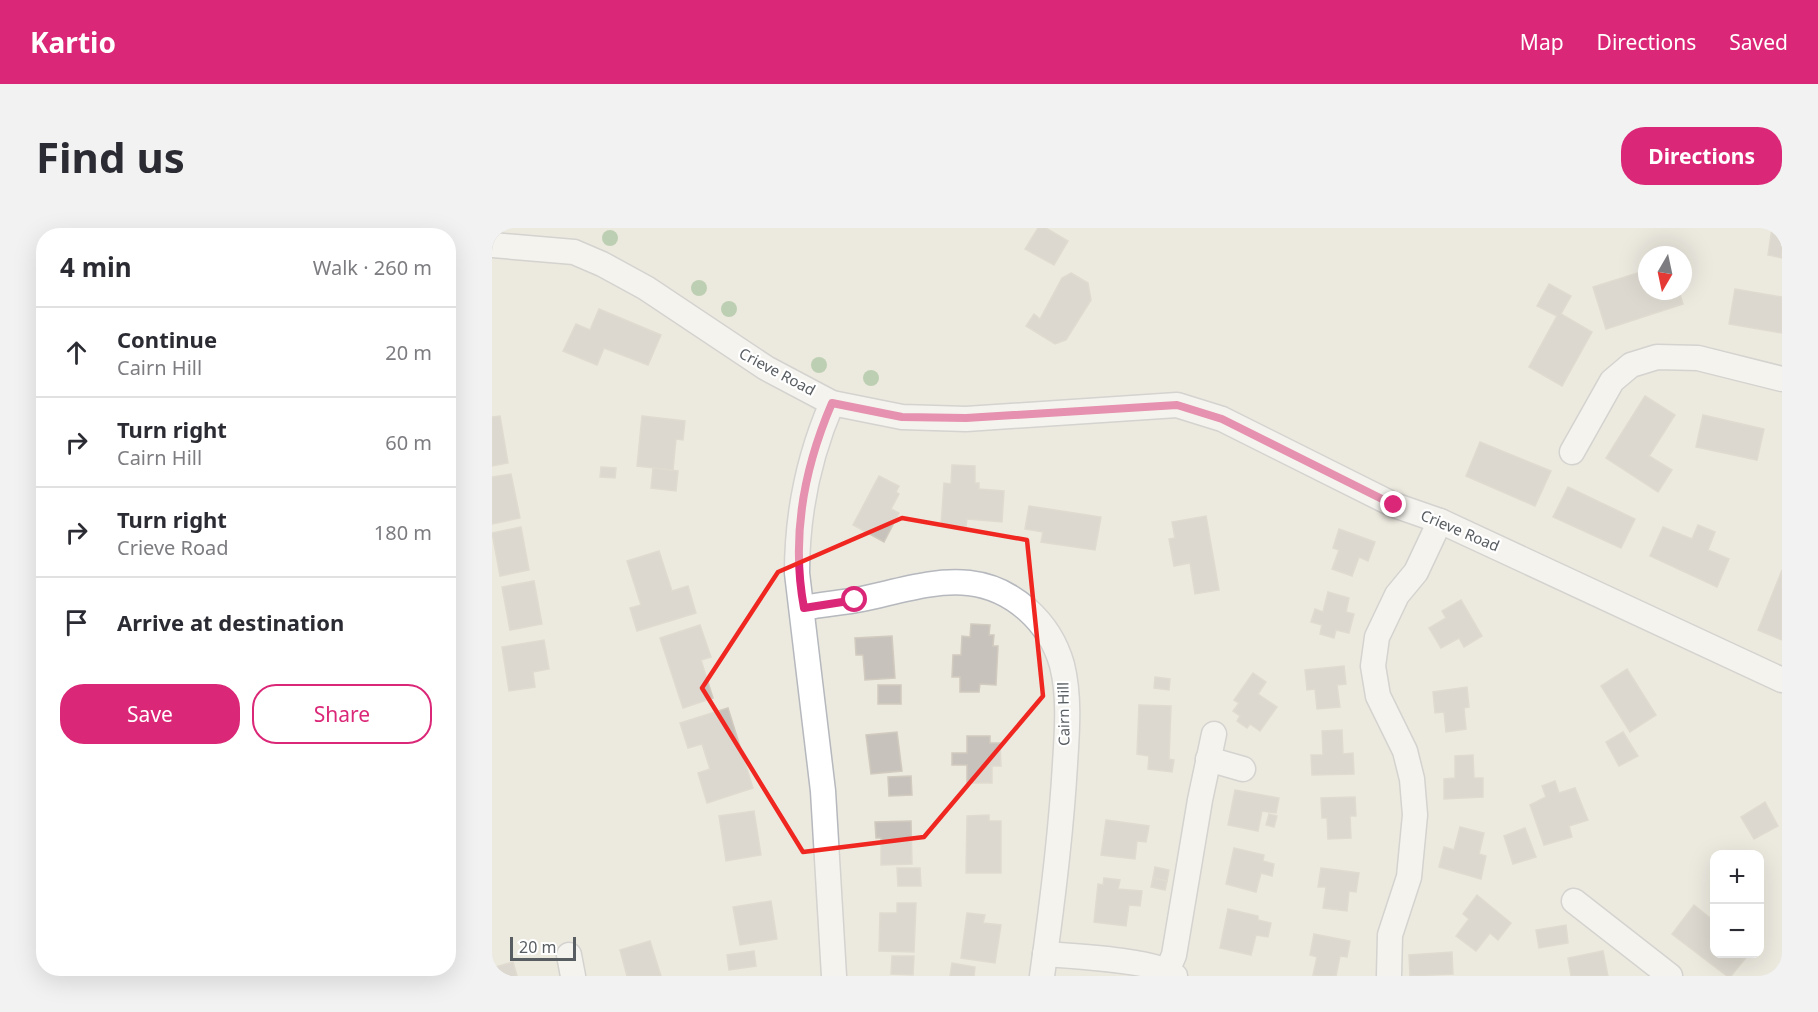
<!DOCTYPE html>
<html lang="en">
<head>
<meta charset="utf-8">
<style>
	body { margin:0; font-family:"Noto Sans",sans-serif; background:#f2f2f3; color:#2b2b33 }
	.controls { position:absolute; right:18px; bottom:18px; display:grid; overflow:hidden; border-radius:12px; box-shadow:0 6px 24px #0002 }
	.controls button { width:54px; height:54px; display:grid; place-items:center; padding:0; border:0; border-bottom:2px solid #e1e1e2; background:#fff; color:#2b2b33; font:30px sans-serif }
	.compass { position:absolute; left:1146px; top:18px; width:54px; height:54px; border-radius:50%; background:#fff; box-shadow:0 6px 24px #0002; rotate:189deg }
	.scale { position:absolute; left:18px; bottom:15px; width:66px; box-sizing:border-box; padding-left:6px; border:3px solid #585d61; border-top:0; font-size:16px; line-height:21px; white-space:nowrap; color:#585d61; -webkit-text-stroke:4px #fff; paint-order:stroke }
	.stop { position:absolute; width:18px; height:18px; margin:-14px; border:4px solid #db2777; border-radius:50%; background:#fff }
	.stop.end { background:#db2777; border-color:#fff; box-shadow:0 2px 6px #0008 }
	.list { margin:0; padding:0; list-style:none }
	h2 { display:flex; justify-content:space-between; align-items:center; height:78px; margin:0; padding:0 24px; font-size:26px }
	h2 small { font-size:20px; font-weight:400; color:#7c7c81 }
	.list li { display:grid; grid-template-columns:39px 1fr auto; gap:18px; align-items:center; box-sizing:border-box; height:90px; padding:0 24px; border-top:2px solid #e1e1e2 }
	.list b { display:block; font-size:22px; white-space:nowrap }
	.list p { margin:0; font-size:20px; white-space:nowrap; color:#7c7c81 }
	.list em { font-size:20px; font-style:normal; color:#7c7c81 }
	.actions { display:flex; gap:12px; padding:18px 24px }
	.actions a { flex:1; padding:14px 0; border:2px solid #db2777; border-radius:24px; text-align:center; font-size:21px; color:#db2777 }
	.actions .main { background:#db2777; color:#fff }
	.icon { flex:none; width:33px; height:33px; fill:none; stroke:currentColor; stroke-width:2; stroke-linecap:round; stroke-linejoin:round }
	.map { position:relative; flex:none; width:1290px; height:748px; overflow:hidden; border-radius:24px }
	header { display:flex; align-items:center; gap:36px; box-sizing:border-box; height:84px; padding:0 30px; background:#db2777; color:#fff }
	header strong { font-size:28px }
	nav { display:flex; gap:33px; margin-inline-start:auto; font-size:21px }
	.intro { display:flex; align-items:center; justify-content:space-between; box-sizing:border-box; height:144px; padding:0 36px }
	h1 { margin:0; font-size:42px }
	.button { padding:15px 27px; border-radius:24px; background:#db2777; color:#fff; font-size:21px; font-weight:700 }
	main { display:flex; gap:36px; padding:0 36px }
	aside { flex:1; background:#fff; border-radius:24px; box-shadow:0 6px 24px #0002 }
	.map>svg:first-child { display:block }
</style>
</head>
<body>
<header>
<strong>Kartio</strong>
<nav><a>Map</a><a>Directions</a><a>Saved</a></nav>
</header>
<div class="intro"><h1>Find us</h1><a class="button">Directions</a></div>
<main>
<aside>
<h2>4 min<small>Walk · 260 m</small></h2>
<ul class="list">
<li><svg class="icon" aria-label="ahead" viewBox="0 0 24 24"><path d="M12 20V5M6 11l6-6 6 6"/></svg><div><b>Continue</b><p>Cairn Hill</p></div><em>20 m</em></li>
<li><svg class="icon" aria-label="right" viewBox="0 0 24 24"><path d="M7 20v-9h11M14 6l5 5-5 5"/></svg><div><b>Turn right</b><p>Cairn Hill</p></div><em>60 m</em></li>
<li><svg class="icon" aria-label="right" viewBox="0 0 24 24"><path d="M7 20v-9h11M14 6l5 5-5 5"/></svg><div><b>Turn right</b><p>Crieve Road</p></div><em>180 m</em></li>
<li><svg class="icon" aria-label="arrive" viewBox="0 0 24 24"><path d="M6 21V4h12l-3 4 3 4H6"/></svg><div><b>Arrive at destination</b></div></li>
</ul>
<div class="actions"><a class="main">Save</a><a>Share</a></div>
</aside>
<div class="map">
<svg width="1290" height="748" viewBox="0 0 1290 748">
	<rect width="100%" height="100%" fill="#ece9df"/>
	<g fill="#c7c3bc" stroke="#d1cabe" stroke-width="1.5">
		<polygon points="546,0 554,0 576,13 562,37 533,21"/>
		<polygon points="1280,0 1290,0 1290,30 1276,27"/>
		<polygon points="1155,42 1155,63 1187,63 1191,76 1114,101 1101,59"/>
		<polygon points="579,45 596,55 599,72 574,112 563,116 534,98 542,86 548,91 570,50"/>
		<polygon points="1057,56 1079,68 1069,86 1100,104 1070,158 1037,139 1065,88 1045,78"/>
		<polygon points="1243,61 1290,69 1290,105 1237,96"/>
		<polygon points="107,81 169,107 156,137 112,120 105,137 71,123 84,96 98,102"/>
		<polygon points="1153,168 1183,187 1157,228 1180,242 1166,264 1114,230"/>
		<polygon points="1211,187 1272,201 1265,232 1204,219"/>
		<polygon points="8,188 16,235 0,238 0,189"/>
		<polygon points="150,188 193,193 191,212 184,211 181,242 145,238"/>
		<polygon points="988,214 1059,243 1043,278 974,248"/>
		<polygon points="460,237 483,238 483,255 487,255 487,261 512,263 510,294 475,291 474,299 449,297 452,255 459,256"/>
		<polygon points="109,239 124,240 123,250 108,249"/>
		<polygon points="161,240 186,243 184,263 159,260"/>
		<polygon points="19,246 28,290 0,296 0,249"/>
		<polygon points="387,248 407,258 404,264 407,266 399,281 407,285 392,314 361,297"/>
		<polygon points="1076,259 1143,291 1129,320 1061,289"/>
		<polygon points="537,278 609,289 603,322 549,314 551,304 533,301"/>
		<polygon points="714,288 727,362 703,366 698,335 682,338 677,311 683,310 680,294"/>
		<polygon points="1206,297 1223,304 1216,322 1237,331 1225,359 1158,328 1171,299 1200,311"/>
		<polygon points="29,299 37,342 8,348 0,305"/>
		<polygon points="847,301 883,314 876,333 867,329 860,348 840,341 847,322 841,320"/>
		<polygon points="167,323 180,363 196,358 204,385 145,403 138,380 149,377 135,333"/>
		<polygon points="1290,342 1290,412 1266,402"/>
		<polygon points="42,353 50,396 18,402 10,359"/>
		<polygon points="836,364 857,370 854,384 862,386 857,405 844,402 842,410 828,406 830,397 819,394 823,381 831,384"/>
		<polygon points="969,372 990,408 972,419 967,410 949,420 937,400 954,390 950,383"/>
		<polygon points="479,396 498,397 497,407 502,407 501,418 506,418 504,457 488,456 487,464 468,464 468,449 460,449 461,427 469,427 470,408 478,409"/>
		<polygon points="208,397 219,429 209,432 221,470 191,480 168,410"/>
		<polygon points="400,408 403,450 373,452 371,427 364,427 363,410"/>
		<polygon points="52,412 57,441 41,444 43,459 17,463 10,419"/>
		<polygon points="852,438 854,456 845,457 848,479 825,481 823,461 815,462 813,442"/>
		<polygon points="1135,441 1164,487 1138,504 1109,458"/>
		<polygon points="761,445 774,454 766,466 785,479 768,503 758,496 755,500 745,493 748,488 741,483 747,475 742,472"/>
		<polygon points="663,449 678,451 677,462 662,460"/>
		<rect x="386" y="457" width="23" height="19"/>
		<polygon points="975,459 977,479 972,480 974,501 954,504 952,484 943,485 941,464"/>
		<polygon points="647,477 679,478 677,531 682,532 680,544 656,541 657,528 645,526"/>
		<polygon points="236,480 261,560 215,575 206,545 218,541 210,516 196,520 188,495"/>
		<polygon points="850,502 851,526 861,525 862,546 820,547 819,527 831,527 830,503"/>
		<polygon points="405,504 410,543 379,546 374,507"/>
		<polygon points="1131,504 1146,528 1127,538 1114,514"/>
		<polygon points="475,508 498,508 498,515 508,515 509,538 500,538 500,555 475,555 475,537 460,537 460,525 475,525"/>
		<polygon points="981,527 982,550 991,550 991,569 952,571 952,551 963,550 963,528"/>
		<polygon points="419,548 420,567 397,568 396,549"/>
		<polygon points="1063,553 1067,565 1083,560 1096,592 1077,598 1080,609 1052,617 1038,577 1054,569 1050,558"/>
		<polygon points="743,562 787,570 784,585 770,583 766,603 736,597"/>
		<polygon points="863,569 864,588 858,588 859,610 836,611 835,590 830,590 829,570"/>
		<polygon points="1273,574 1286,598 1262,611 1249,589"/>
		<polygon points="262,583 269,627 234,633 227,588"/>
		<polygon points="777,586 785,588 782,599 774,597"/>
		<polygon points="497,587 497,593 509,593 509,645 474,645 475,588"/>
		<polygon points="614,592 657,598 654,614 645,613 643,631 609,627"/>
		<polygon points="419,593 420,636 389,637 389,610 384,610 383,594"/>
		<polygon points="968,599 992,605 987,626 994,628 989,651 947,639 952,619 962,622"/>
		<polygon points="1033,600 1044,629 1021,636 1012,608"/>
		<polygon points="742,620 772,627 771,633 782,636 780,648 769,645 764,664 734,656"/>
		<polygon points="663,639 677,642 675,653 661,650"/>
		<polygon points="405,640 428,640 429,658 406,658"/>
		<polygon points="829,640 867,645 864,664 857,663 855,683 831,680 834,659 826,659"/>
		<polygon points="612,650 628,652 626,661 650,663 648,678 637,677 634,698 602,694 606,656 611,657"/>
		<polygon points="661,650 675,653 673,662 659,659"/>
		<polygon points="985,667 1019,695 1006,712 998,705 984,723 964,708 977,691 971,686"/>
		<polygon points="279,673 285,711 248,717 241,679"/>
		<polygon points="405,675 424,675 422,724 387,723 388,685 405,685"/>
		<polygon points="1202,677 1222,693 1222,726 1257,726 1239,748 1235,748 1180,706"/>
		<polygon points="736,681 766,688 766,692 779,695 776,709 764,707 759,727 728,720"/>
		<polygon points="475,685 493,687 491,695 509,697 503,735 469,730"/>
		<polygon points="1074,697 1076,715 1047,720 1044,702"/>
		<polygon points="822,706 858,713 855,729 848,728 844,748 821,747 825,729 818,727"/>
		<polygon points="158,713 169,748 135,748 128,722"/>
		<polygon points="262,723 264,738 237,742 235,727"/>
		<polygon points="1111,723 1116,748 1079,748 1076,730"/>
		<polygon points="960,724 961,746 918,748 917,727"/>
		<polygon points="400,728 422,728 421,747 399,746"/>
		<polygon points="21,734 25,748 0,748 0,740"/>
		<polygon points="460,735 483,739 482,748 458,748"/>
	</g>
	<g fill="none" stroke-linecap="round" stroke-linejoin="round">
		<defs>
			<g id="street">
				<polyline points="0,17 82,24 110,36 154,60 274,140 340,175 410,189 474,191 685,177 730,191 902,277 948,293 1290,452"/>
				<path d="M340,175c-23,53 -35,112 -35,170l26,218 11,185"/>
				<polyline points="1080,224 1120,153 1139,137 1165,129 1206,130 1290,151"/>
				<path d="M312,380c19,-4 38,-5 58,-9 34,-7 72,-20 107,-16 44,5 81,39 93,82 8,32 5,67 3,99 -4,71 -13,142 -23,212"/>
				<polyline points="716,531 751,541"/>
				<polyline points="1082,673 1178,748"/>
				<path d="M553,726c27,2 113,6 130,22"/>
				<polyline points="77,727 81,748"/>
				<polyline points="676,741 682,727 708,572 722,506"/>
				<polyline points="897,748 898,707 917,649 923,587 920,551 913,523 886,468 881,438 885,409 905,367 924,344 948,293"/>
			</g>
		</defs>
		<use href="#street" stroke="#b5b8bd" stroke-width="27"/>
		<use href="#street" stroke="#fff" stroke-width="24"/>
	</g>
	<g fill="#84b07e">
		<circle cx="118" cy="10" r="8"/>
		<circle cx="207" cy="60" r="8"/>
		<circle cx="237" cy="81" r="8"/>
		<circle cx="327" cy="137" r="8"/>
		<circle cx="379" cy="150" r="8"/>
	</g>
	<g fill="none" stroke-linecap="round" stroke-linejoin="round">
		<path stroke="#db2777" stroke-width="8" d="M363,372l-51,8c-13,-70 0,-140 28,-205l70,14 64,1 211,-13 45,14 172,86"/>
	</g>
	<path d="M0 0H1290V748H0ZM410,290l125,22 16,156 -119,141 -121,15 -101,-164 76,-116z" fill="#ece9df" fill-opacity=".55" fill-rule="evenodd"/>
	<path fill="none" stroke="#f02721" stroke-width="4.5" stroke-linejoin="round" d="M410,290l125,22 16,156 -119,141 -121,15 -101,-164 76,-116z"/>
	<g text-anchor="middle" stroke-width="4.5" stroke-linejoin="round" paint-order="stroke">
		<g font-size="15" fill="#585d61" stroke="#fff">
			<text transform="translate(285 144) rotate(28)" y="5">Crieve Road</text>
			<text transform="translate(968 303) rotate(23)" y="5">Crieve Road</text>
			<text transform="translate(572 486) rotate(-91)" y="5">Cairn Hill</text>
		</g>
	</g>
</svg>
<div class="controls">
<button>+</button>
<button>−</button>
</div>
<svg class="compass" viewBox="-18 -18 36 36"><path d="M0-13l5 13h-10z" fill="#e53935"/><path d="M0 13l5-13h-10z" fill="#7c7c81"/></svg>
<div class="scale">20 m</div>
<div class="stop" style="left:363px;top:372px"></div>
<div class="stop end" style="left:902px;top:277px"></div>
</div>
</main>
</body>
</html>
